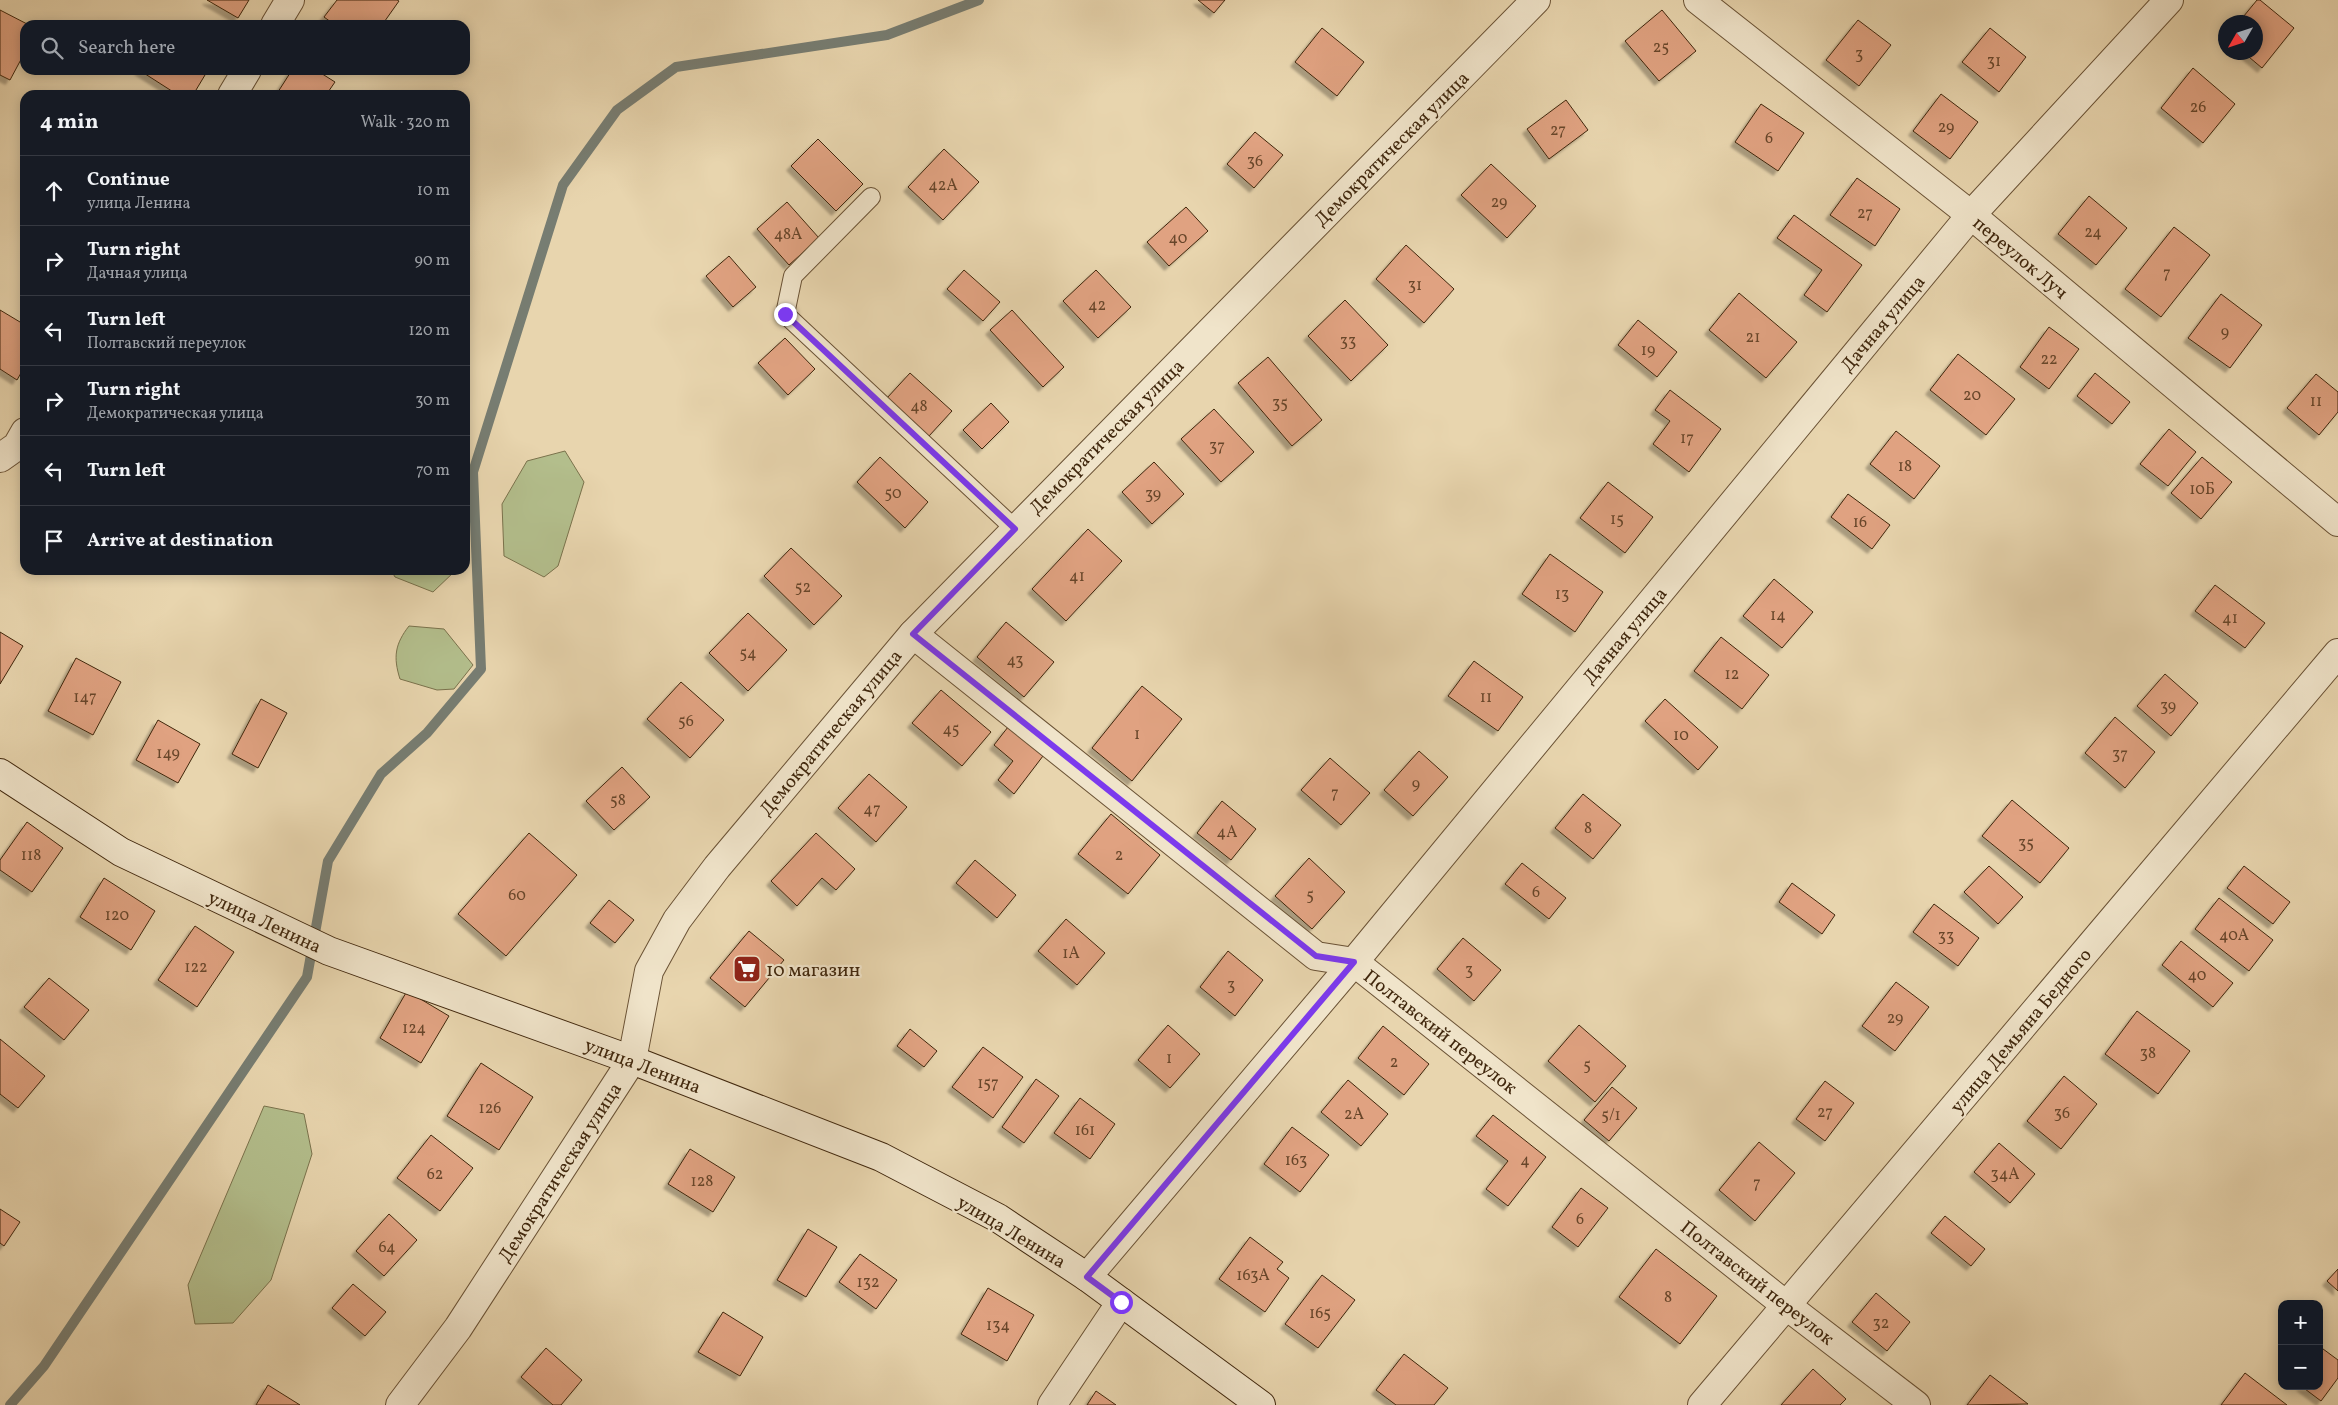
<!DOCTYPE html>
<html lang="en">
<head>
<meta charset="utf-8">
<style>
	body { margin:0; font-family:Vollkorn,serif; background:#242831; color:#f1f3f6 }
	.controls { position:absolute; right:15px; bottom:15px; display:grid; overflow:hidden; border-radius:10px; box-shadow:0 2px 12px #0003 }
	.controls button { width:45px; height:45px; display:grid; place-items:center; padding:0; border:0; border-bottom:1px solid #363941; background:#171b24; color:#f1f3f6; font:25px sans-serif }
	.compass { position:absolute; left:2218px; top:15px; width:45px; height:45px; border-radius:50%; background:#171b24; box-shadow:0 2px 12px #0003; rotate:231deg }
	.stop { position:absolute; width:15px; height:15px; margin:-11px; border:4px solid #7c3aed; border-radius:50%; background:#fff }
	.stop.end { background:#7c3aed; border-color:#fff; box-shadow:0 1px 5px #0008 }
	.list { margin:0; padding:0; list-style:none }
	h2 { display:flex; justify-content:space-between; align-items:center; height:65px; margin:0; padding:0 20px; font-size:21px }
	h2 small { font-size:16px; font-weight:400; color:#9ea1a6 }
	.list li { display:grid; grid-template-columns:32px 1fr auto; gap:15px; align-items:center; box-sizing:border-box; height:70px; padding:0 20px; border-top:1px solid #363941 }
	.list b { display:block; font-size:19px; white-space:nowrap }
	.list p { margin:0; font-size:16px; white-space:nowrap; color:#9ea1a6 }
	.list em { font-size:16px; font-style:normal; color:#9ea1a6 }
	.icon { flex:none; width:28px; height:28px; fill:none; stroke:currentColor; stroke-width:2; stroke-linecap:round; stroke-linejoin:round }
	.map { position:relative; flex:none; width:2338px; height:1405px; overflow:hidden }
	.search { position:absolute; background:#171b24; box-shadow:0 2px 12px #0003; left:20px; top:20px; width:450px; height:55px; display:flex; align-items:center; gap:12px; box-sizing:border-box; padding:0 18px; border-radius:15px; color:#9ea1a6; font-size:19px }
	.panel { position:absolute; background:#171b24; box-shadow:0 2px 12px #0003; left:20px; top:90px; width:450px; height:485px; border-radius:15px }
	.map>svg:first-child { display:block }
</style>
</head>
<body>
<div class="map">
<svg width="2338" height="1405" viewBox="0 0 2338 1405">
	<defs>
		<filter id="shadow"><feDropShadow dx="-4.5" dy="4.5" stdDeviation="1" flood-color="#0004"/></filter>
	</defs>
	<rect width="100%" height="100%" fill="#e8d5ae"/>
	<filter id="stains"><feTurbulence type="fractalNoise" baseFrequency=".004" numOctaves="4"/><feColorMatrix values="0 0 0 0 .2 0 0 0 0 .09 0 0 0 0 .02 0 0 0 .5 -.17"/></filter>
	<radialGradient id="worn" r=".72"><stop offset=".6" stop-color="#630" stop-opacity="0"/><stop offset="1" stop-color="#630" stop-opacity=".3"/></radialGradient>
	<g fill="#b3be8c" stroke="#7a724c">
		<polygon points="565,451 584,482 558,566 544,577 504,556 502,504 527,461"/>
		<polygon points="391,570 455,570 455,571 433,592 395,577"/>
		<path d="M409,626l35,3 29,36 -19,24 -17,1 -37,-11c-7,-22 -5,-35 9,-53z"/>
		<polygon points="264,1106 304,1114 312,1154 271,1280 233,1323 195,1324 188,1285"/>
	</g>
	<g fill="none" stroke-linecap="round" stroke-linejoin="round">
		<polyline stroke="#777d72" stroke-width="10" points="10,1405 44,1366 307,977 328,861 381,774 427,733 481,669 473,472 563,185 617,110 676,67 887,35 979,0"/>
	</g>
	<g fill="#e0a281" stroke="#40270d" filter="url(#shadow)">
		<polygon points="207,0 249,0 238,18"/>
		<polygon points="337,0 397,0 399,1 382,25 335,25 324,17"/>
		<polygon points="1198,0 1225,0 1214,13"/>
		<polygon points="2257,0 2260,0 2294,28 2262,68 2243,52 2256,52 2256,22 2239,22"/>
		<polygon points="0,10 29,25 25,25 25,52 10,80 0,75"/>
		<polygon points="1662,10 1696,51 1659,81 1625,41"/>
		<polygon points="1858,20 1891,45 1859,86 1826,60"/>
		<polygon points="1322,28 1364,62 1337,96 1295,62"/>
		<polygon points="1990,28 2026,57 1999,92 1962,62"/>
		<polygon points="2193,68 2235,104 2203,143 2161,108"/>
		<polygon points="139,70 196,70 205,75 193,95 178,95"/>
		<polygon points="292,70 316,70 335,82 326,95 276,95"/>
		<polygon points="1941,94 1978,122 1950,159 1913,131"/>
		<polygon points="1566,100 1588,130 1549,159 1527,129"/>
		<polygon points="1761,104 1804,133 1778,171 1735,142"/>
		<polygon points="1255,132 1283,155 1254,188 1227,164"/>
		<polygon points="818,139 863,184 836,211 791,166"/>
		<polygon points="944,149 979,182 943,220 908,187"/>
		<polygon points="1491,164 1536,206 1507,238 1461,195"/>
		<polygon points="1857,178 1900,209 1875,246 1830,215"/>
		<polygon points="2089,196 2127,228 2096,265 2058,234"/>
		<polygon points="787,202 819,238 789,265 757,229"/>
		<polygon points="1186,207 1208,231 1169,266 1147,242"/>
		<polygon points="1794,215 1862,265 1827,312 1804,295 1822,270 1777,238"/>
		<polygon points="2174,227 2210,255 2161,317 2125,289"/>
		<polygon points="1406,245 1454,289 1424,323 1376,279"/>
		<polygon points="729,256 756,287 733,307 706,276"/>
		<polygon points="964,270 1000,302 983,321 947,289"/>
		<polygon points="1096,270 1131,307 1098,338 1063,301"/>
		<polygon points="1739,293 1797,342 1766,378 1709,330"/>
		<polygon points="2221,294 2262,325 2230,368 2188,338"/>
		<polygon points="1345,300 1388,345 1351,381 1308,336"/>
		<polygon points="0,310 25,325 25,366 17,380 0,369"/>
		<polygon points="1012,310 1064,367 1043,387 990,330"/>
		<polygon points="1638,320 1677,352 1657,377 1618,345"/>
		<polygon points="2049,327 2079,349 2049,389 2020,367"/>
		<polygon points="785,338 815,369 788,395 758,363"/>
		<polygon points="1958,354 2015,399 1986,435 1930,390"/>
		<polygon points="1268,357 1322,420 1292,446 1238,383"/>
		<polygon points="910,373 952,411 929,436 887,398"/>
		<polygon points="2095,373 2130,402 2112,424 2077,396"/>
		<polygon points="2316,374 2338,392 2338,412 2319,435 2287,408"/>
		<polygon points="1670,390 1721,429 1689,472 1653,444 1670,421 1655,410"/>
		<polygon points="991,403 1009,422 982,449 963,430"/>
		<polygon points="1214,409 1254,452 1221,482 1181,439"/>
		<polygon points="2169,429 2196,452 2168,486 2140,464"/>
		<polygon points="1896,431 1940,466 1914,499 1870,464"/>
		<polygon points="880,457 928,502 905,528 857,482"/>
		<polygon points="2202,457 2232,482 2201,519 2171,493"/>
		<polygon points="1154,462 1184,494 1152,524 1122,492"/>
		<polygon points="1608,482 1653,517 1625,553 1580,518"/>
		<polygon points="1848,494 1890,525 1872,549 1831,517"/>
		<polygon points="1088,529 1122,561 1066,621 1032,589"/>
		<polygon points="791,548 842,596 814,625 764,576"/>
		<polygon points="1550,554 1603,592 1575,632 1522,594"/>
		<polygon points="1774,579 1813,612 1782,648 1743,616"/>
		<polygon points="2215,585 2265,623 2245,648 2195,611"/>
		<polygon points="748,613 787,650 748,691 709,653"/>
		<polygon points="1006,622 1054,662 1024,697 977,657"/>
		<polygon points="0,632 23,646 0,684"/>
		<polygon points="1721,637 1769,675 1742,709 1694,671"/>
		<polygon points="76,658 121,682 93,735 48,711"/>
		<polygon points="1474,661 1523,697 1498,731 1448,696"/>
		<polygon points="2165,674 2198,703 2171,736 2137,706"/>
		<polygon points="681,682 724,720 690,758 647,719"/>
		<polygon points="1142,686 1182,719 1132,781 1092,748"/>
		<polygon points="941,690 991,732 962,766 912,723"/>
		<polygon points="261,699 287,713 258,768 232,754"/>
		<polygon points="1665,699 1718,747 1698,770 1645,721"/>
		<polygon points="2115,717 2155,752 2125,788 2085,753"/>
		<polygon points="158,720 200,744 178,783 136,760"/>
		<polygon points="1008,727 1043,756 1014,794 998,780 1013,761 994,745"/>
		<polygon points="1419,751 1448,777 1413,816 1384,790"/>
		<polygon points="1330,758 1370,793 1341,825 1301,790"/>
		<polygon points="622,767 650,797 614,830 586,801"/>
		<polygon points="869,774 907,807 876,842 838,808"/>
		<polygon points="1583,794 1621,825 1593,859 1555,828"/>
		<polygon points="2012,800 2069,848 2040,883 1982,836"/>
		<polygon points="1222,801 1256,829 1231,860 1197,833"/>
		<polygon points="1111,814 1160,855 1128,894 1078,854"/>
		<polygon points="27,822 63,848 32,892 0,870 0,860"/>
		<polygon points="529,833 577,875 506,956 458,914"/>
		<polygon points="816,833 855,869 836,890 822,878 797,906 771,881"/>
		<polygon points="1309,858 1345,892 1312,929 1275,896"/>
		<polygon points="975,860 1016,895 997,918 956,883"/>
		<polygon points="1522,863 1566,898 1549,919 1505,884"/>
		<polygon points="1989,866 2023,897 1998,924 1964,892"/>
		<polygon points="2244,866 2290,902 2273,924 2227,888"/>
		<polygon points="104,878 155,911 131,950 80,917"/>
		<polygon points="1792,883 1835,915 1822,934 1779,902"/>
		<polygon points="2219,898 2273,940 2249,971 2195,929"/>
		<polygon points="609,900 634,920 615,943 590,923"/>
		<polygon points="1934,904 1979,938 1958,966 1913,932"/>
		<polygon points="1066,919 1105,953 1077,985 1038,951"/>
		<polygon points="195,926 234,952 197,1007 158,980"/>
		<polygon points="749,931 784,960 745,1007 710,978"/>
		<polygon points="1463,938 1501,970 1474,1001 1437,969"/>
		<polygon points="2181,941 2233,983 2213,1007 2162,965"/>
		<polygon points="1228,951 1263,980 1235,1016 1200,987"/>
		<polygon points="49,978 89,1010 64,1040 24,1007"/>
		<polygon points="1896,982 1929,1007 1895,1051 1862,1026"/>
		<polygon points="407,991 449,1016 421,1063 380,1038"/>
		<polygon points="2137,1011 2190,1051 2158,1094 2105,1054"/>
		<polygon points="1168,1025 1200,1054 1170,1088 1138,1060"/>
		<polygon points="1579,1025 1626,1066 1595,1102 1548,1061"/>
		<polygon points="1383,1026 1429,1064 1404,1095 1358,1058"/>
		<polygon points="910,1029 937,1051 924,1067 897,1046"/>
		<polygon points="0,1039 45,1076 18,1108 0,1094"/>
		<polygon points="983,1047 1023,1077 993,1118 952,1087"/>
		<polygon points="481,1063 533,1097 499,1150 447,1116"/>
		<polygon points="2064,1076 2097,1104 2061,1149 2027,1121"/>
		<polygon points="1036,1079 1059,1096 1024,1143 1002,1127"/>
		<polygon points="1348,1080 1388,1114 1361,1146 1321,1112"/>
		<polygon points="1825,1081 1854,1103 1825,1141 1796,1119"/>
		<polygon points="1612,1087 1637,1108 1609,1141 1584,1120"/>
		<polygon points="1080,1098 1115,1124 1090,1159 1054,1133"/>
		<polygon points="1493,1115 1546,1157 1508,1206 1486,1189 1508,1161 1476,1136"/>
		<polygon points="1292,1127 1329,1155 1300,1192 1264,1164"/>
		<polygon points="431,1135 473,1168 440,1211 397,1178"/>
		<polygon points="1759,1142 1795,1173 1755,1221 1719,1190"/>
		<polygon points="1999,1143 2035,1174 2010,1203 1974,1172"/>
		<polygon points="690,1149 735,1177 713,1212 668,1184"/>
		<polygon points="1581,1188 1608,1208 1578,1247 1552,1227"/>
		<polygon points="0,1209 20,1222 4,1246 0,1243"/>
		<polygon points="389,1214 417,1240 384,1276 356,1251"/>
		<polygon points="1945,1216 1985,1249 1971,1266 1931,1233"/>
		<polygon points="808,1229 837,1247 806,1297 777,1280"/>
		<polygon points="1250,1237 1283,1262 1277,1269 1289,1278 1265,1312 1219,1279"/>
		<polygon points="1656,1249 1717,1296 1680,1344 1619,1297"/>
		<polygon points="860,1254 897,1280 876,1309 839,1282"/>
		<polygon points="2338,1269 2338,1291 2327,1281"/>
		<polygon points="1322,1275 1355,1300 1318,1348 1285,1324"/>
		<polygon points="353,1284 386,1312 365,1336 332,1308"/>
		<polygon points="988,1288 1034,1315 1007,1361 961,1334"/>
		<polygon points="1876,1293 1910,1322 1887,1351 1852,1322"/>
		<polygon points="723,1312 763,1337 740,1376 698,1352"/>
		<polygon points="2319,1346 2338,1360 2338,1378 2321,1401 2301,1386 2319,1386"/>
		<polygon points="546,1348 582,1380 561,1405 553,1405 521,1377"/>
		<polygon points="1404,1354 1448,1388 1434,1405 1396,1405 1376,1390"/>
		<polygon points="1813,1369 1846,1399 1840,1405 1781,1405"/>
		<polygon points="2245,1373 2287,1405 2221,1405"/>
		<polygon points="1990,1375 2028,1404 1967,1405"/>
		<polygon points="268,1385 300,1405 256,1405"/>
		<polygon points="1096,1391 1116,1405 1087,1405"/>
	</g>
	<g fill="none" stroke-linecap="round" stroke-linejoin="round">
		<defs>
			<polyline id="lane" points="871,197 793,276 785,314 1015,529"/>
			<g id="street">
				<polyline points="1698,0 1971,215 2338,522"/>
				<polyline points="275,25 290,0"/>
				<polyline points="232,95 247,70"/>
				<polyline points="0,458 17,446 25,432"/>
				<polyline points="913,634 1316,956 1354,962 1787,1306 1916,1405"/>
				<polyline points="1087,1277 1354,962 1971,215 2169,0"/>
				<polyline points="400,1405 458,1328 632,1060 649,971 677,920 717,867 913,634 1536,0"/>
				<polyline points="1052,1405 1121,1302"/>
				<polyline points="1702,1405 2338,653"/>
			</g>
			<polyline id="secondary" points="0,773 121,852 329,951 632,1060 881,1157 998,1218 1087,1277 1261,1405"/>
		</defs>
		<use href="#lane" stroke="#6a5235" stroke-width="20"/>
		<use href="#street" stroke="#6a5235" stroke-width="30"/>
		<use href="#secondary" stroke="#40270d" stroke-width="30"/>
		<use href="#lane" stroke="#f0e4ca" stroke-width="18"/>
		<use href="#street" stroke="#f0e4ca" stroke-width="28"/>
		<use href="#secondary" stroke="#f0e4ca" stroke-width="28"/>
	</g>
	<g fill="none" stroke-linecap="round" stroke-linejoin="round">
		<polyline stroke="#7c3aed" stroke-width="6" points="785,314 1015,529 913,634 1316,956 1354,962 1087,1277 1121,1302"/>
	</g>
	<defs>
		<symbol id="supermarket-square" viewBox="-11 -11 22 22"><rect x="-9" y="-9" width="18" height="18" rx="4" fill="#8f2418" stroke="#f0e4ca"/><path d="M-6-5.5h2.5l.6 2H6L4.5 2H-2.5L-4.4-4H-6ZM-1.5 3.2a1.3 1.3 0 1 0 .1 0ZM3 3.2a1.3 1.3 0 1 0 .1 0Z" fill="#fff"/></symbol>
	</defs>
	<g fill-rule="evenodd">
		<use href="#supermarket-square" x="731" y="953" width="32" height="32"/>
	</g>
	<g text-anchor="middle" stroke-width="4.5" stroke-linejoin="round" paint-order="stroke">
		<g font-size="16" fill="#68462a">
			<text x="1661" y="52">25</text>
			<text x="1859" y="59">3</text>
			<text x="1994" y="66">31</text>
			<text x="2198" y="112">26</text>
			<text x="1946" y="132">29</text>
			<text x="1558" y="135">27</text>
			<text x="1769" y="143">6</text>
			<text x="1255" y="166">36</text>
			<text x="943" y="190">42А</text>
			<text x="1499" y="207">29</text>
			<text x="1865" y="218">27</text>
			<text x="2093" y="237">24</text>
			<text x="788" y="239">48А</text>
			<text x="1178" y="243">40</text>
			<text x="2167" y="278">7</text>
			<text x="1415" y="290">31</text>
			<text x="1097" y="310">42</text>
			<text x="2225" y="337">9</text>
			<text x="1753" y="342">21</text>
			<text x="1348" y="346">33</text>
			<text x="1648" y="355">19</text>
			<text x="2049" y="364">22</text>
			<text x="1972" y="400">20</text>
			<text x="2316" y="406">11</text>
			<text x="1280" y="408">35</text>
			<text x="919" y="411">48</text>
			<text x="1687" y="443">17</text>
			<text x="1217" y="451">37</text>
			<text x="1905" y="471">18</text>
			<text x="2202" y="494">10Б</text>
			<text x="893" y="498">50</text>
			<text x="1153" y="499">39</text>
			<text x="1617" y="524">15</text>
			<text x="1860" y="527">16</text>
			<text x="1077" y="581">41</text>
			<text x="803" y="592">52</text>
			<text x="1562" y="599">13</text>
			<text x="1778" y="620">14</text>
			<text x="2230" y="623">41</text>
			<text x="748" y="658">54</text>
			<text x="1015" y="665">43</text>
			<text x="1732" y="679">12</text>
			<text x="85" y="702">147</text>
			<text x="1486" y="702">11</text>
			<text x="2168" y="711">39</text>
			<text x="686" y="726">56</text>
			<text x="951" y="734">45</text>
			<text x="1137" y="739">1</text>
			<text x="1681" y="740">10</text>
			<text x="168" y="758">149</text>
			<text x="2120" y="759">37</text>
			<text x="1416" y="789">9</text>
			<text x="1335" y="798">7</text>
			<text x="618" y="805">58</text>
			<text x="872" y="814">47</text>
			<text x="1588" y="833">8</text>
			<text x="1227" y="837">4А</text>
			<text x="2026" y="848">35</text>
			<text x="31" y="860">118</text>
			<text x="1119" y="860">2</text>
			<text x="1536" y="897">6</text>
			<text x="517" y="900">60</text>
			<text x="1310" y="900">5</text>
			<text x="117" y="920">120</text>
			<text x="2234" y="940">40А</text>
			<text x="1946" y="941">33</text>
			<text x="1071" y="958">1А</text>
			<text x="196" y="972">122</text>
			<text x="1469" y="975">3</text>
			<text x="2197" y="980">40</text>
			<text x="1231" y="990">3</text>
			<text x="1895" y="1023">29</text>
			<text x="414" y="1033">124</text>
			<text x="2148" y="1058">38</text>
			<text x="1169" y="1063">1</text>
			<text x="1394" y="1067">2</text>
			<text x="1587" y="1070">5</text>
			<text x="988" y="1088">157</text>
			<text x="490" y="1113">126</text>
			<text x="1825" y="1117">27</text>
			<text x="2062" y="1118">36</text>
			<text x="1354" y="1119">2А</text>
			<text x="1611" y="1120">5/1</text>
			<text x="1085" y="1135">161</text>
			<text x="1296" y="1165">163</text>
			<text x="1525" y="1165">4</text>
			<text x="435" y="1179">62</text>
			<text x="2005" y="1179">34А</text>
			<text x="702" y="1186">128</text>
			<text x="1757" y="1188">7</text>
			<text x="1580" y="1224">6</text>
			<text x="387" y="1252">64</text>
			<text x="1253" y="1280">163А</text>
			<text x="868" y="1287">132</text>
			<text x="1668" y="1302">8</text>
			<text x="1320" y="1318">165</text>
			<text x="1881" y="1328">32</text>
			<text x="998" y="1330">134</text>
		</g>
		<g font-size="19" fill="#40270d" stroke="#f0e4ca">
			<text transform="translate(1391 148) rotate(-45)" y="7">Демократическая улица</text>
			<text transform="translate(2021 257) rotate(40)" y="7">переулок Луч</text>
			<text transform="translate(1882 323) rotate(-50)" y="7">Дачная улица</text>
			<text transform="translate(1106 436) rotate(-45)" y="7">Демократическая улица</text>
			<text transform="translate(1624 635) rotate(-50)" y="7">Дачная улица</text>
			<text transform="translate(830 732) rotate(-50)" y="7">Демократическая улица</text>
			<text transform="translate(265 921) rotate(25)" y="7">улица Ленина</text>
			<text transform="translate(2020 1030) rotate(-50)" y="7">улица Демьяна Бедного</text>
			<text transform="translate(1441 1031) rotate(38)" y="7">Полтавский переулок</text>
			<text transform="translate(643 1065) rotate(21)" y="7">улица Ленина</text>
			<text transform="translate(559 1172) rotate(-57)" y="7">Демократическая улица</text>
			<text transform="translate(1012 1231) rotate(31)" y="7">улица Ленина</text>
			<text transform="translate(1758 1282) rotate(38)" y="7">Полтавский переулок</text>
		</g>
		<g font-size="19" fill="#40270d" stroke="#f0e4ca" text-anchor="start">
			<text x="766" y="976">10 магазин</text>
		</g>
	</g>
	<rect width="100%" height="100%" filter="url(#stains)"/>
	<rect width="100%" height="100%" fill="url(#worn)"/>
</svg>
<div class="controls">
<button>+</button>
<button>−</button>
</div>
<svg class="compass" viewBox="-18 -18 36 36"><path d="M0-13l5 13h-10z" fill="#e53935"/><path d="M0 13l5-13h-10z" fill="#9ea1a6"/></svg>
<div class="stop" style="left:1121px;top:1302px"></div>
<div class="stop end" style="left:785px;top:314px"></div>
<div class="search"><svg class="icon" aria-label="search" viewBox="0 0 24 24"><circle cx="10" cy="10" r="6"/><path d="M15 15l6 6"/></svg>Search here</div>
<section class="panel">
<h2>4 min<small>Walk · 320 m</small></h2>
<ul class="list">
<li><svg class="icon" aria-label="ahead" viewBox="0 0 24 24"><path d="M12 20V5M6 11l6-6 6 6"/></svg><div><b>Continue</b><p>улица Ленина</p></div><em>10 m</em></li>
<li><svg class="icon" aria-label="right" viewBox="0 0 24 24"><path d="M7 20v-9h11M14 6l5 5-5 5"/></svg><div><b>Turn right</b><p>Дачная улица</p></div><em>90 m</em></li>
<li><svg class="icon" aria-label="left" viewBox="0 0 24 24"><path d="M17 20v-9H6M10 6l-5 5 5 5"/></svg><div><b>Turn left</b><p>Полтавский переулок</p></div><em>120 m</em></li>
<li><svg class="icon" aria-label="right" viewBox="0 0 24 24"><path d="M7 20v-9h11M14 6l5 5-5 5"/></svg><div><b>Turn right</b><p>Демократическая улица</p></div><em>30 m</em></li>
<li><svg class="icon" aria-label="left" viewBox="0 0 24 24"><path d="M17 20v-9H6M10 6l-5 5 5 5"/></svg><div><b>Turn left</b></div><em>70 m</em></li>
<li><svg class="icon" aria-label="arrive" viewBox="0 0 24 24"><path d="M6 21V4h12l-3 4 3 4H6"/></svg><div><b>Arrive at destination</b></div></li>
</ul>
</section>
</div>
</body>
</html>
